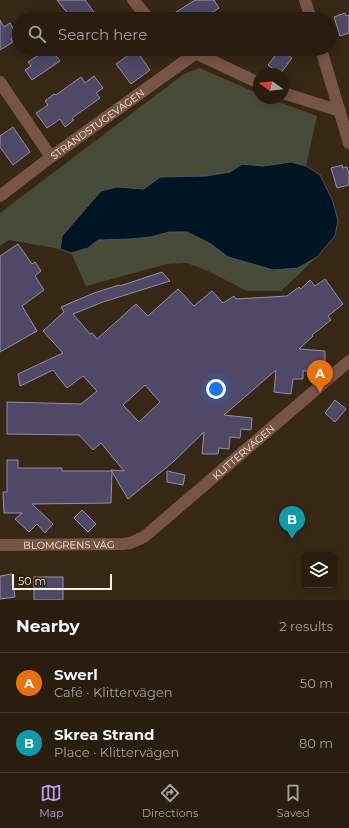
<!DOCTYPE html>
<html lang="en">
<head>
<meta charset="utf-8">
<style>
	body { margin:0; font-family:Montserrat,sans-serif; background:#352a1e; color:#f1f3f6 }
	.controls { position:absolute; right:12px; bottom:12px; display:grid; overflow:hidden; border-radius:6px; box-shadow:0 2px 10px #0003 }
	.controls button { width:36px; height:36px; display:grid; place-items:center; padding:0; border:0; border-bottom:1px solid #453b30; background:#291d10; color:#f1f3f6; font:20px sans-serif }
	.compass { position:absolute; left:253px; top:68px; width:36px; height:36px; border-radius:50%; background:#291d10; box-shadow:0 2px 10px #0003; rotate:285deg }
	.scale { position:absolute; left:12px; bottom:10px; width:100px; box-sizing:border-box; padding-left:4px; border:2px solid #f9efe3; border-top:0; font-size:11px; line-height:14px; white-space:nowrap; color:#f9efe3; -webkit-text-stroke:3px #2d1d0b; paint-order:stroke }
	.you { position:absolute; left:216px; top:389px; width:14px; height:14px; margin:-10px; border:3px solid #fff; border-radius:50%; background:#1a73e8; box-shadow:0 0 0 6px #1a73e833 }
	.badge { display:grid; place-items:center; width:26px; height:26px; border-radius:50%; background:#bca0f2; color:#fff; font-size:13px; font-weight:700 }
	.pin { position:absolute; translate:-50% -33px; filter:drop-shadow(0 1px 2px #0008) }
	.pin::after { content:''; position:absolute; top:21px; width:14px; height:12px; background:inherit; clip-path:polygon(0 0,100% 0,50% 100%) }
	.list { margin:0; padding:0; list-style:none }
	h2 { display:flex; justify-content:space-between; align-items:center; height:52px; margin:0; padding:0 16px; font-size:17px }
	h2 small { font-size:13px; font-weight:400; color:#a5a29f }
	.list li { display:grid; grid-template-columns:26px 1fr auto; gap:12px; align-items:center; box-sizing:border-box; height:60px; padding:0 16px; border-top:1px solid #453b30 }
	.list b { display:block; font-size:15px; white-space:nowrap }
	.list p { margin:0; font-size:13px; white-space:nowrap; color:#a5a29f }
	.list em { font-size:13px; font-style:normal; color:#a5a29f }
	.icon { flex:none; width:22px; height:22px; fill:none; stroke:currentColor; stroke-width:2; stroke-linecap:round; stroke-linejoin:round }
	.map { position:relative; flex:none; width:349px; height:600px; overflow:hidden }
	.search { position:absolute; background:#291d10; box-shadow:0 2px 10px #0003; left:12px; right:12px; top:12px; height:44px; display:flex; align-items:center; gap:10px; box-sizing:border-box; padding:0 14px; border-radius:22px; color:#a5a29f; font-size:15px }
	.sheet { height:172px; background:#291d10 }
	nav { display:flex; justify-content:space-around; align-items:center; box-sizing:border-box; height:56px; border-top:1px solid #453b30; background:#291d10; font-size:11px; color:#a5a29f }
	nav a { display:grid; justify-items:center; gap:2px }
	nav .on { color:#bca0f2 }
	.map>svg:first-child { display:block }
</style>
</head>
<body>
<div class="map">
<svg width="349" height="600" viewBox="0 0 349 600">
	<rect width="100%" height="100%" fill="#372715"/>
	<g fill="#474c38">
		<polygon points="200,68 259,94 259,98 268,98 317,116 306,166 291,162 263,166 242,164 230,172 206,176 160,177 144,189 117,187 101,192 62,236 60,249 9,240 0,246 0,213 184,74"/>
		<polygon points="169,232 187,232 211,244 228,257 298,268 317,257 281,291 247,291 208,271 187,263 167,264 86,286 71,253 88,248 98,240 151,237"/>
	</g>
	<polygon fill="#001523" stroke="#4b565d" points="291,162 306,166 320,175 332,199 338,220 335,236 317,257 298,268 273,270 249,263 228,257 211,244 187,232 169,232 151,237 130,239 98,240 88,248 71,253 60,249 62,236 101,191 117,187 144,189 160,177 206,176 230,172 242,164 263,166"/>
	<g fill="#4f4866" stroke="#958fa9" fill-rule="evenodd">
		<polygon points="57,0 85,0 99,19 76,19 72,13 69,15"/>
		<polygon points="195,0 214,0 219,8 202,19 165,19"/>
		<polygon points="345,13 346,16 349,15 349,33 340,36 334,17"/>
		<polygon points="0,20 4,27 10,23 17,35 11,39 13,42 0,50"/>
		<polygon points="48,49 56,49 54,53 60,61 32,80 25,70 31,66 28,62"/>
		<polygon points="280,49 292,58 280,74 268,65"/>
		<polygon points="136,50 150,70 131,84 116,64"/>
		<polygon points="94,76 103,88 96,93 100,98 72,118 74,120 65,127 60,119 47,128 36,113 48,105 45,101 54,94 56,95 81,77 85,83"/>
		<polygon points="13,127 30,152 13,165 0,147 0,136"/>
		<polygon points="342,165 343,168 347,167 349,174 349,185 337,188 331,168"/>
		<polygon points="18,244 32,264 35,262 41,271 35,276 44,290 22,306 37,331 0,352 0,256"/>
		<path d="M162,272l8,9 -67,21 -30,12 17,20 2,-1 5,6 39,-35 12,12 30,-27 16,17 18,-15 11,12 11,-7 2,3 51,-3 12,-9 2,2 9,-9 5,6 10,-7 18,25 -15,12 3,4 -19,15 1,1 -14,13 26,2v12l-11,-1 -1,9h-10v8h-10l-2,15 -17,-2 2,-22 -52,45 28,3 -1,12 -10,-1 -1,9 -10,-1 -1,12 -10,-1 -1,6h-16l2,-22 -31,30 -45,37 -17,-29 13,1 -23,-28 -8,7 -14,-15 -72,-1v-32l74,2 16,-13 -14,-15 -16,12 -14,-18 -33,16 -2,-12 45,-21 -20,-22 21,-19 -3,-5 33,-14 25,-8 1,1zM145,385l15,17 -21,20 -16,-17z"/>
		<polygon points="335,400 346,409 335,422 325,413"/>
		<polygon points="7,460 18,460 18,468 62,468 62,471 112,471 111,503 32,504 53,524 45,533 37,524 29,532 15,519 22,513 4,513 3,492 7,492"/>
		<polygon points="167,471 185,475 183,485 167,482"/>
		<polygon points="82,510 96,524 88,532 74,518"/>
		<polygon points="12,574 15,597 0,599 0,576"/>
		<rect x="34" y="577" width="29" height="23"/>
	</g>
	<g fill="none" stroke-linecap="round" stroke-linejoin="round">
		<g stroke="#765545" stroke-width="12">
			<polyline points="133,0 149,19"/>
			<polyline points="305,0 311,19"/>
			<polyline points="321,49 349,143"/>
			<polyline points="189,50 259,83"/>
			<polyline points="0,82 51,157"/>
			<polyline points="283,93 340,111"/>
			<path id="s1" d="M0,196l51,-39 145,-104"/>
			<path id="s2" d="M0,545l123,-1 7,-1 14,-6 205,-176"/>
		</g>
	</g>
	<g text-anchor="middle" stroke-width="3" stroke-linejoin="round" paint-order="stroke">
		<g font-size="10" fill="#f9efe3" stroke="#2d1d0b">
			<text dy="4" stroke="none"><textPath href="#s1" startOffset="121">STRANDSTUGEVÄGEN</textPath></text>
			<text dy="4" stroke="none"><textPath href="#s2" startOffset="276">KLITTERVÄGEN</textPath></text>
			<text dy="4" stroke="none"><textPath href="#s2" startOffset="69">BLOMGRENS VÄG</textPath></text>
		</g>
	</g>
</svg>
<div class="controls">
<button><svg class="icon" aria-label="layers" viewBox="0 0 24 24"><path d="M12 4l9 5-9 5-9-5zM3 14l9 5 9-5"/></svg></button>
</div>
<svg class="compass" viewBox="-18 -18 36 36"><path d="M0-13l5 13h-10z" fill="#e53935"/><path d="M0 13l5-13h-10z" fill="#a5a29f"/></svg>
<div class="scale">50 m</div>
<div class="you"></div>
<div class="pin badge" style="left:320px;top:393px;background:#e8710a">A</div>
<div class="pin badge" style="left:292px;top:539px;background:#0f9aa8">B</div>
<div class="search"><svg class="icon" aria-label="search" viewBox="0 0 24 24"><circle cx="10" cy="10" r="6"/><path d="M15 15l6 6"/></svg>Search here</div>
</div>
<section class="sheet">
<h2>Nearby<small>2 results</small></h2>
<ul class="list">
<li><span class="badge" style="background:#e8710a">A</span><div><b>Swerl</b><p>Café · Klittervägen</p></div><em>50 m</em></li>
<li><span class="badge" style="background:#0f9aa8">B</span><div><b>Skrea Strand</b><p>Place · Klittervägen</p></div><em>80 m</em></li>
</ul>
</section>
<nav>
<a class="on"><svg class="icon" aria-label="map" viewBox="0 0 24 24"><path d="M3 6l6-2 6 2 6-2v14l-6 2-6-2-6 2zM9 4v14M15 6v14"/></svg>Map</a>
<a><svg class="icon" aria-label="directions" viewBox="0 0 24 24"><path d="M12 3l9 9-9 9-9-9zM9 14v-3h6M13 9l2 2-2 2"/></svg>Directions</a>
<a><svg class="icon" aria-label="saved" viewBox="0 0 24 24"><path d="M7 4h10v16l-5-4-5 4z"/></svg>Saved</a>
</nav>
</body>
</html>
